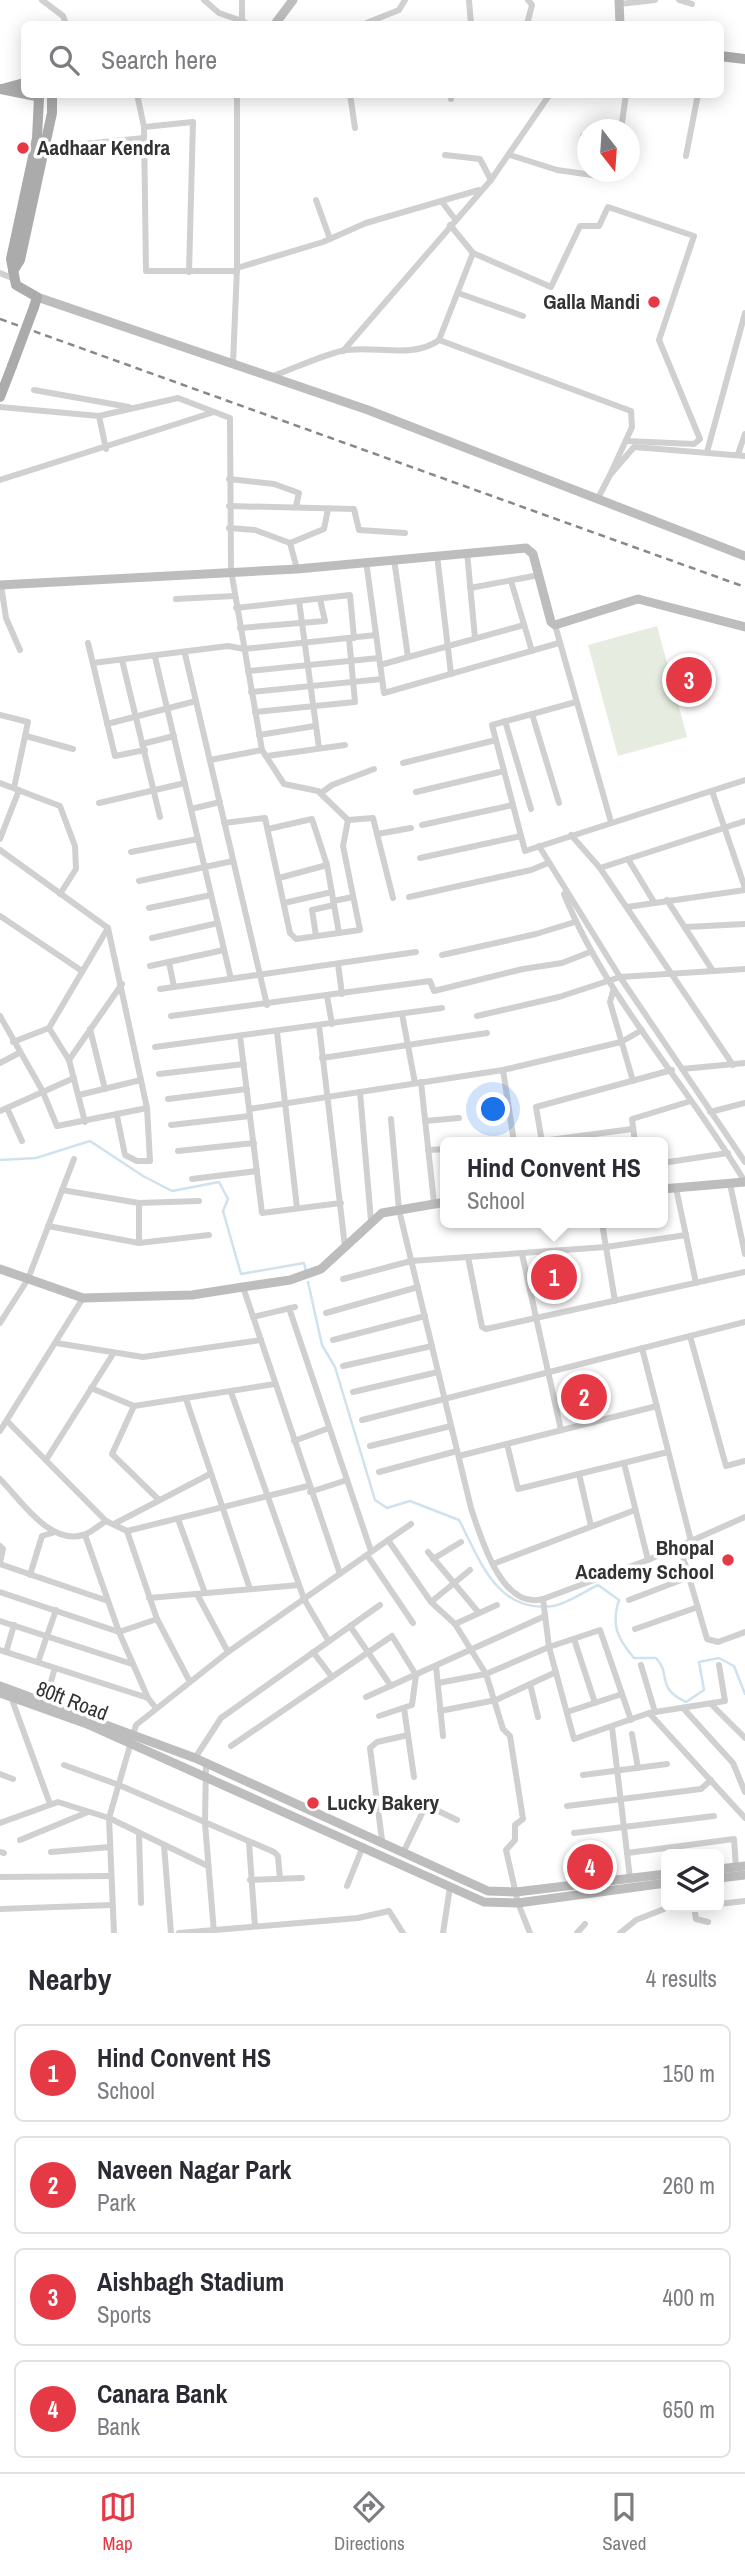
<!DOCTYPE html>
<html lang="en">
<head>
<meta charset="utf-8">
<style>
	body { margin:0; font-family:"Archivo Narrow",sans-serif; background:#f2f2f3; color:#2b2b33 }
	.controls { position:absolute; right:21px; bottom:21px; display:grid; overflow:hidden; border-radius:10px; box-shadow:0 4px 18px #0003 }
	.controls button { width:63px; height:63px; display:grid; place-items:center; padding:0; border:0; border-bottom:2px solid #e1e1e2; background:#fff; color:#2b2b33; font:35px sans-serif }
	.compass { position:absolute; left:577px; top:119px; width:63px; height:63px; border-radius:50%; background:#fff; box-shadow:0 4px 18px #0003; rotate:163deg }
	.you { position:absolute; left:494px; top:1110px; width:24px; height:24px; margin:-18px; border:5px solid #fff; border-radius:50%; background:#1a73e8; box-shadow:0 0 0 10px #1a73e833 }
	.badge { display:grid; place-items:center; width:46px; height:46px; border-radius:50%; background:#e63946; color:#fff; font-size:23px; font-weight:700 }
	.pin { position:absolute; translate:-50% -50%; border:4px solid #fff; box-shadow:0 2px 7px #0006 }
	.popup { position:absolute; left:440px; top:1137px; width:228px; height:91px; box-sizing:border-box; display:grid; place-content:center; border-radius:10px; background:#fff; filter:drop-shadow(0 2px 5px #0005); font-size:23px; white-space:nowrap; color:#7c7c81 }
	.popup b { font-size:26px; color:#2b2b33 }
	.popup::after { content:''; position:absolute; left:50%; top:100%; margin-left:-14px; border:14px solid transparent; border-top-color:#fff }
	.list { margin:0; padding:0; list-style:none }
	h2 { display:flex; justify-content:space-between; align-items:center; height:91px; margin:0; padding:0 28px; font-size:30px }
	h2 small { font-size:23px; font-weight:400; color:#7c7c81 }
	.list li { display:grid; grid-template-columns:46px 1fr auto; gap:21px; align-items:center; box-sizing:border-box; height:98px; margin:0 14px 14px; padding:0 14px; border:2px solid #e1e1e2; border-radius:10px }
	.list b { display:block; font-size:26px; white-space:nowrap }
	.list p { margin:0; font-size:23px; white-space:nowrap; color:#7c7c81 }
	.list em { font-size:23px; font-style:normal; color:#7c7c81 }
	.icon { flex:none; width:38px; height:38px; fill:none; stroke:currentColor; stroke-width:2; stroke-linecap:round; stroke-linejoin:round }
	.map { position:relative; flex:none; width:745px; height:1933px; overflow:hidden }
	.search { position:absolute; background:#fff; box-shadow:0 4px 18px #0003; left:21px; right:21px; top:21px; height:77px; display:flex; align-items:center; gap:18px; box-sizing:border-box; padding:0 24px; border-radius:10px; color:#7c7c81; font-size:26px }
	.sheet { height:539px; background:#fff }
	nav { display:flex; justify-content:space-around; align-items:center; box-sizing:border-box; height:98px; border-top:2px solid #e1e1e2; background:#fff; font-size:19px; color:#7c7c81 }
	nav a { display:grid; justify-items:center; gap:4px }
	nav .on { color:#e63946 }
	.map>svg:first-child { display:block }
</style>
</head>
<body>
<div class="map">
<svg width="745" height="1933" viewBox="0 0 745 1933">
	<rect width="100%" height="100%" fill="#fff"/>
	<polygon fill="#e6ecdf" points="657,626 687,737 618,756 588,645"/>
	<g fill="none" stroke-linecap="round" stroke-linejoin="round">
		<g stroke="#cfe2ee" stroke-width="2.5">
			<polyline points="0,1160 36,1158 90,1141 143,1176 172,1191 219,1182 228,1199 223,1211 241,1274 304,1263 306,1271"/>
			<path d="M308,1282l14,63 13,22 40,133 12,8 23,-7 49,19c21,40 38,94 94,86 14,-2 32,-15 45,-21l21,15c-8,25 -2,38 15,58h22c16,17 -1,29 30,44l18,-12 -5,-28 20,-4 15,8 11,28"/>
		</g>
		<g stroke="#d0d0d0" stroke-width="6">
			<polyline points="42,0 63,16 66,24"/>
			<polyline points="204,0 219,13 242,21"/>
			<polyline points="242,0 242,21 248,24"/>
			<polyline points="469,0 471,24"/>
			<polyline points="679,0 692,4"/>
			<polyline points="620,4 655,0"/>
			<polyline points="364,24 399,10 405,0"/>
			<polyline points="527,24 532,5 528,0"/>
			<polyline points="137,94 144,127 146,271 237,271"/>
			<polyline points="350,94 355,128"/>
			<polyline points="451,99 451,94"/>
			<polyline points="144,127 193,122 189,272"/>
			<polyline points="621,130 626,94"/>
			<polyline points="583,136 588,136"/>
			<polyline points="43,148 144,138"/>
			<polyline points="445,155 480,159 491,180"/>
			<polyline points="510,155 557,170 606,177 608,172"/>
			<polyline points="686,156 698,94"/>
			<polyline points="316,200 330,239"/>
			<polyline points="442,202 455,219"/>
			<polyline points="450,225 473,253 551,287 580,226 599,226 608,207 694,236 659,340 700,439 694,444 626,441"/>
			<polyline points="237,268 323,242 366,223 479,190"/>
			<polyline points="0,273 12,278"/>
			<polyline points="458,293 523,316"/>
			<polyline points="439,340 473,253"/>
			<polyline points="343,351 491,180 550,94"/>
			<polyline points="233,363 237,268 237,94"/>
			<path d="M273,376c22,-8 45,-19 68,-25 29,-7 72,9 98,-11l192,71 1,16 -22,48"/>
			<polyline points="34,390 129,407"/>
			<polyline points="0,407 99,416 178,398 230,418 231,570 262,750 210,760"/>
			<polyline points="99,416 106,449"/>
			<polyline points="707,452 745,313"/>
			<polyline points="738,454 745,434"/>
			<polyline points="229,479 274,484 299,493 296,506"/>
			<polyline points="0,480 214,412"/>
			<polyline points="597,500 610,475 634,447 745,456"/>
			<polyline points="229,506 354,509 359,530 405,533"/>
			<polyline points="229,528 255,530 290,543 324,529 328,509"/>
			<polyline points="290,543 297,569"/>
			<polyline points="467,552 475,638"/>
			<polyline points="437,555 451,674"/>
			<polyline points="394,559 408,657"/>
			<polyline points="366,561 384,693 559,643"/>
			<polyline points="511,581 532,651"/>
			<polyline points="1,585 6,618 20,650"/>
			<polyline points="470,588 539,575"/>
			<polyline points="176,599 234,596"/>
			<polyline points="299,601 319,748"/>
			<polyline points="236,608 350,595 354,638"/>
			<polyline points="555,625 611,822"/>
			<polyline points="240,628 325,621 320,599"/>
			<polyline points="88,643 115,756 145,750"/>
			<polyline points="185,654 267,1005"/>
			<polyline points="155,657 231,979"/>
			<polyline points="122,660 160,817"/>
			<polyline points="93,663 228,646 244,649 376,635"/>
			<polyline points="380,665 524,625"/>
			<polyline points="248,671 379,658"/>
			<polyline points="251,692 382,679"/>
			<polyline points="576,702 492,725 525,851 745,780"/>
			<polyline points="255,712 355,702 349,638"/>
			<polyline points="532,714 559,803"/>
			<polyline points="0,715 28,722 14,788"/>
			<polyline points="505,721 531,809"/>
			<polyline points="107,724 196,701"/>
			<polyline points="259,735 315,726"/>
			<polyline points="26,736 73,749"/>
			<polyline points="142,744 174,736"/>
			<polyline points="262,750 284,784 318,791 348,820 373,818 393,898"/>
			<polyline points="267,756 345,745"/>
			<polyline points="403,763 496,740"/>
			<polyline points="0,783 60,806 75,846 76,869 60,894"/>
			<polyline points="712,791 745,888"/>
			<polyline points="416,792 504,771"/>
			<polyline points="321,793 332,785 374,769"/>
			<polyline points="99,803 185,783"/>
			<polyline points="191,809 220,802"/>
			<polyline points="224,823 265,818 290,933 296,939 360,930 343,846 348,820"/>
			<polyline points="422,825 513,805"/>
			<polyline points="268,829 312,819 327,865 339,933"/>
			<polyline points="377,834 411,828"/>
			<polyline points="571,835 600,868 733,1065"/>
			<polyline points="0,839 19,790"/>
			<polyline points="539,846 620,977 745,1162"/>
			<polyline points="0,850 108,928 147,1108 150,1161 137,1161 125,1155 117,1116"/>
			<polyline points="131,852 198,839"/>
			<polyline points="420,858 521,836"/>
			<polyline points="628,859 654,902"/>
			<polyline points="600,868 745,821"/>
			<polyline points="279,878 327,865"/>
			<polyline points="139,881 233,861"/>
			<path d="M564,894c43,106 123,190 181,288"/>
			<polyline points="409,897 531,870 548,863"/>
			<polyline points="667,900 713,971"/>
			<polyline points="333,901 353,897"/>
			<polyline points="284,903 332,892"/>
			<polyline points="627,907 745,890"/>
			<polyline points="149,908 211,895"/>
			<polyline points="0,916 82,971"/>
			<polyline points="686,927 745,924"/>
			<polyline points="316,936 312,910 334,905"/>
			<polyline points="152,938 218,923"/>
			<polyline points="442,955 536,934 575,922"/>
			<polyline points="169,962 174,987"/>
			<polyline points="338,964 342,994"/>
			<polyline points="150,966 224,950"/>
			<polyline points="160,989 416,952"/>
			<polyline points="613,991 610,1002 633,1081"/>
			<polyline points="327,996 332,1024"/>
			<polyline points="402,1014 415,1083"/>
			<polyline points="0,1016 42,1090 57,1126 147,1108"/>
			<polyline points="171,1016 430,981 434,991 523,969 562,963 590,952"/>
			<polyline points="477,1016 559,997 620,977 745,969"/>
			<polyline points="319,1025 345,1247"/>
			<polyline points="90,1029 105,1089"/>
			<polyline points="277,1032 297,1208"/>
			<polyline points="240,1036 262,1213 341,1203"/>
			<polyline points="13,1042 49,1028"/>
			<polyline points="155,1047 442,1008"/>
			<polyline points="322,1058 487,1033"/>
			<polyline points="69,1060 122,984"/>
			<polyline points="0,1063 19,1053"/>
			<polyline points="682,1069 745,1063"/>
			<polyline points="503,1070 514,1142"/>
			<polyline points="159,1074 244,1064"/>
			<polyline points="421,1082 434,1203"/>
			<polyline points="360,1092 371,1221"/>
			<polyline points="79,1095 141,1080"/>
			<polyline points="168,1099 247,1089"/>
			<polyline points="7,1108 22,1141"/>
			<polyline points="249,1109 503,1070 621,1042 642,1030"/>
			<polyline points="0,1111 74,1078"/>
			<polyline points="710,1112 745,1103"/>
			<path d="M391,1119l8,91 72,298c10,30 31,103 72,91l105,-39 97,-43"/>
			<polyline points="425,1121 459,1118"/>
			<polyline points="85,1122 69,1060 49,1028 108,928"/>
			<polyline points="171,1125 250,1116"/>
			<polyline points="542,1141 632,1129"/>
			<polyline points="542,1142 536,1107 672,1070"/>
			<polyline points="635,1142 632,1119 691,1101"/>
			<polyline points="428,1150 446,1149"/>
			<polyline points="178,1151 254,1143"/>
			<polyline points="662,1163 728,1153"/>
			<polyline points="192,1179 257,1171"/>
			<polyline points="730,1184 745,1254"/>
			<polyline points="676,1188 696,1283"/>
			<polyline points="62,1190 139,1203 199,1201"/>
			<polyline points="602,1223 615,1301"/>
			<polyline points="48,1226 139,1243 209,1235"/>
			<polyline points="139,1243 139,1203"/>
			<polyline points="522,1254 561,1430"/>
			<polyline points="468,1257 482,1327 486,1329 745,1272"/>
			<polyline points="343,1279 411,1261 606,1247 686,1235"/>
			<polyline points="243,1287 340,1574"/>
			<polyline points="289,1308 371,1551"/>
			<polyline points="326,1313 418,1287"/>
			<polyline points="253,1317 295,1307"/>
			<polyline points="0,1323 28,1279 74,1159"/>
			<polyline points="690,1336 726,1466 745,1461"/>
			<polyline points="333,1340 425,1316"/>
			<polyline points="56,1343 143,1357 261,1340"/>
			<polyline points="642,1348 691,1541"/>
			<polyline points="343,1366 432,1346"/>
			<polyline points="91,1388 134,1406 275,1384"/>
			<polyline points="231,1392 304,1599 328,1640"/>
			<polyline points="353,1392 438,1372"/>
			<polyline points="186,1399 250,1589"/>
			<polyline points="134,1406 112,1454 158,1499"/>
			<polyline points="362,1420 745,1322"/>
			<polyline points="7,1421 106,1521 127,1531 308,1486"/>
			<polyline points="0,1431 83,1298"/>
			<polyline points="294,1441 329,1428"/>
			<polyline points="507,1444 518,1489 668,1452"/>
			<polyline points="370,1446 451,1426"/>
			<polyline points="459,1456 657,1406"/>
			<polyline points="46,1460 113,1354"/>
			<polyline points="624,1463 648,1560"/>
			<polyline points="379,1472 457,1451"/>
			<polyline points="579,1474 591,1526"/>
			<path d="M0,1479c21,21 49,66 83,56 8,-2 16,-10 23,-14"/>
			<polyline points="310,1492 347,1480"/>
			<polyline points="178,1519 205,1593"/>
			<polyline points="114,1524 210,1474"/>
			<polyline points="127,1531 157,1619 190,1682"/>
			<polyline points="85,1535 119,1632 148,1698 155,1707"/>
			<polyline points="388,1540 431,1602 455,1624 486,1674 503,1729 510,1736 523,1819 515,1825 515,1840 506,1850 518,1903 530,1933"/>
			<polyline points="0,1546 3,1549 0,1562"/>
			<polyline points="680,1546 707,1639 718,1642 745,1632"/>
			<polyline points="428,1552 479,1613"/>
			<polyline points="367,1555 413,1623"/>
			<polyline points="433,1559 461,1542"/>
			<polyline points="0,1564 108,1601"/>
			<polyline points="493,1564 635,1510"/>
			<polyline points="30,1575 42,1536 52,1533"/>
			<polyline points="0,1592 119,1632 157,1619"/>
			<polyline points="197,1594 228,1652"/>
			<polyline points="149,1598 299,1585"/>
			<polyline points="543,1599 549,1647 574,1739 649,1713 725,1701 719,1665"/>
			<polyline points="629,1600 689,1577"/>
			<polyline points="431,1602 470,1570"/>
			<polyline points="0,1621 132,1664"/>
			<polyline points="455,1624 497,1605"/>
			<polyline points="350,1626 391,1686"/>
			<polyline points="635,1629 698,1607"/>
			<polyline points="574,1639 595,1703"/>
			<polyline points="0,1650 148,1698"/>
			<polyline points="6,1652 14,1625"/>
			<polyline points="313,1652 332,1677"/>
			<polyline points="38,1662 56,1610"/>
			<polyline points="641,1665 655,1712"/>
			<polyline points="436,1666 443,1736"/>
			<polyline points="438,1683 486,1674 549,1647 600,1630 631,1720"/>
			<polyline points="530,1684 538,1717"/>
			<polyline points="11,1697 50,1804"/>
			<polyline points="366,1697 545,1616"/>
			<polyline points="45,1701 55,1668"/>
			<polyline points="711,1704 745,1738"/>
			<polyline points="404,1708 414,1777"/>
			<polyline points="683,1708 733,1763 745,1792"/>
			<polyline points="440,1711 496,1700 556,1672"/>
			<polyline points="567,1712 622,1694"/>
			<polyline points="649,1713 745,1818"/>
			<polyline points="612,1727 630,1878"/>
			<polyline points="632,1734 638,1768"/>
			<polyline points="231,1746 392,1636 416,1675 412,1705 379,1716"/>
			<polyline points="195,1758 221,1718 380,1605"/>
			<polyline points="206,1762 205,1823 214,1933"/>
			<polyline points="64,1765 119,1785 274,1852 278,1856 280,1879"/>
			<polyline points="0,1774 13,1779"/>
			<polyline points="583,1775 667,1764"/>
			<polyline points="567,1806 701,1789 711,1780"/>
			<polyline points="0,1823 58,1802 109,1818 208,1866"/>
			<polyline points="574,1833 714,1816"/>
			<polyline points="139,1834 141,1903"/>
			<polyline points="20,1840 88,1812"/>
			<polyline points="382,1840 370,1748 377,1742 408,1735"/>
			<polyline points="249,1843 255,1926"/>
			<polyline points="164,1845 171,1933"/>
			<polyline points="404,1851 426,1805 457,1820"/>
			<polyline points="0,1852 4,1853"/>
			<polyline points="51,1852 110,1847"/>
			<polyline points="627,1853 734,1839 736,1867"/>
			<polyline points="0,1877 111,1876"/>
			<polyline points="250,1880 302,1878"/>
			<polyline points="347,1886 363,1846"/>
			<polyline points="719,1904 745,1901"/>
			<polyline points="694,1907 696,1919 708,1922"/>
			<polyline points="0,1909 112,1905"/>
			<polyline points="114,1933 109,1818 136,1725 228,1652 411,1524"/>
			<polyline points="179,1933 358,1918 389,1911 403,1933"/>
			<polyline points="443,1933 450,1887"/>
			<polyline points="577,1933 585,1924"/>
			<polyline points="620,1933 636,1920 664,1909"/>
		</g>
		<g stroke="#bdbdbd" stroke-width="9">
			<polyline points="619,0 620,24"/>
			<polyline points="275,24 293,0"/>
			<polyline points="37,297 368,410 745,556"/>
			<polyline points="0,585 297,569 526,548 533,554 551,622 555,625 638,599 745,627"/>
			<polyline points="662,1189 745,1182"/>
			<polyline points="0,1269 83,1298 192,1295 243,1287 290,1280 321,1269 382,1213 446,1202"/>
			<polyline points="0,1686 195,1758 488,1891 516,1892 666,1874"/>
			<polyline points="0,1693 87,1724 484,1902 518,1903 666,1883"/>
			<polyline points="719,1869 745,1866"/>
			<polyline points="719,1878 745,1875"/>
		</g>
		<g stroke="#ababab" stroke-width="10">
			<polyline points="720,56 745,59"/>
			<polyline points="0,89 36,96"/>
			<polyline points="2,89 24,83"/>
			<polyline points="13,271 20,260 52,113 52,97"/>
			<polyline points="34,307 37,297 16,285 11,259 37,138 39,98"/>
			<polyline points="0,397 12,366"/>
		</g>
		<polyline stroke="#888" stroke-width="2.5" stroke-dasharray="7 5" stroke-linecap="butt" points="0,319 745,587"/>
		<polyline stroke="#ababab" stroke-width="10" points="12,366 34,307"/>
	</g>
	<g fill="#e63946" stroke="#fff" stroke-width="2.5">
		<circle cx="23" cy="148" r="7"/>
		<circle cx="654" cy="302" r="7"/>
		<circle cx="728" cy="1560" r="7"/>
		<circle cx="313" cy="1803" r="7"/>
	</g>
	<g text-anchor="middle" stroke-width="7" stroke-linejoin="round" paint-order="stroke">
		<g font-size="21" font-weight="bold" fill="#333" stroke="#fff" text-anchor="start">
			<text x="37" y="155">Aadhaar Kendra</text>
			<text x="640" y="309" text-anchor="end">Galla Mandi</text>
			<text x="714" y="1555" text-anchor="end">Bhopal<tspan x="714" dy="24">Academy School</tspan></text>
			<text x="327" y="1810">Lucky Bakery</text>
		</g>
		<g font-size="21" fill="#333" stroke="#fff">
			<text transform="translate(72 1701) rotate(21)" y="7">80ft Road</text>
		</g>
	</g>
</svg>
<div class="controls">
<button><svg class="icon" aria-label="layers" viewBox="0 0 24 24"><path d="M12 4l9 5-9 5-9-5zM3 14l9 5 9-5"/></svg></button>
</div>
<svg class="compass" viewBox="-18 -18 36 36"><path d="M0-13l5 13h-10z" fill="#e53935"/><path d="M0 13l5-13h-10z" fill="#7c7c81"/></svg>
<div class="you"></div>
<div class="pin badge" style="left:554px;top:1277px">1</div>
<div class="popup"><b>Hind Convent HS</b>School</div>
<div class="pin badge" style="left:584px;top:1397px">2</div>
<div class="pin badge" style="left:689px;top:680px">3</div>
<div class="pin badge" style="left:590px;top:1867px">4</div>
<div class="search"><svg class="icon" aria-label="search" viewBox="0 0 24 24"><circle cx="10" cy="10" r="6"/><path d="M15 15l6 6"/></svg>Search here</div>
</div>
<section class="sheet">
<h2>Nearby<small>4 results</small></h2>
<ul class="list">
<li><span class="badge">1</span><div><b>Hind Convent HS</b><p>School</p></div><em>150 m</em></li>
<li><span class="badge">2</span><div><b>Naveen Nagar Park</b><p>Park</p></div><em>260 m</em></li>
<li><span class="badge">3</span><div><b>Aishbagh Stadium</b><p>Sports</p></div><em>400 m</em></li>
<li><span class="badge">4</span><div><b>Canara Bank</b><p>Bank</p></div><em>650 m</em></li>
</ul>
</section>
<nav>
<a class="on"><svg class="icon" aria-label="map" viewBox="0 0 24 24"><path d="M3 6l6-2 6 2 6-2v14l-6 2-6-2-6 2zM9 4v14M15 6v14"/></svg>Map</a>
<a><svg class="icon" aria-label="directions" viewBox="0 0 24 24"><path d="M12 3l9 9-9 9-9-9zM9 14v-3h6M13 9l2 2-2 2"/></svg>Directions</a>
<a><svg class="icon" aria-label="saved" viewBox="0 0 24 24"><path d="M7 4h10v16l-5-4-5 4z"/></svg>Saved</a>
</nav>
</body>
</html>
